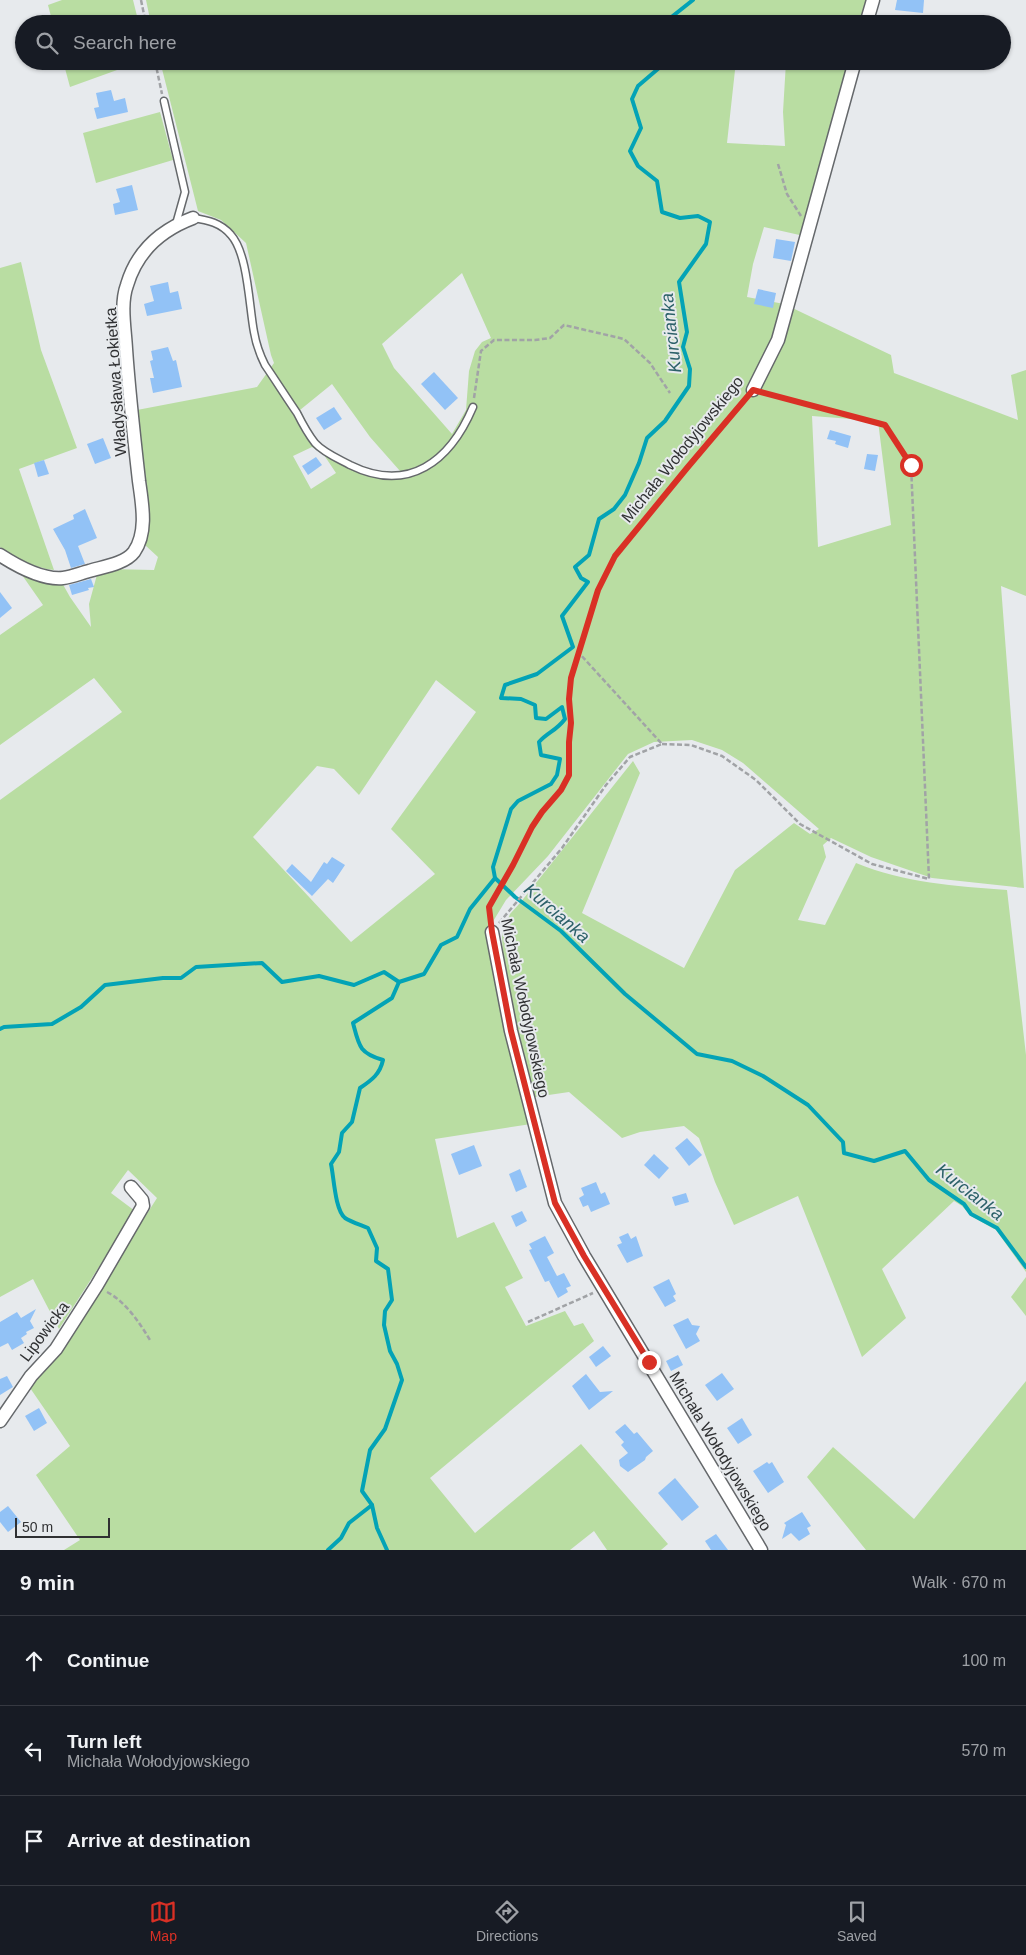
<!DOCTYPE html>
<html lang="en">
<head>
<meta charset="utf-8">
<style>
	body { margin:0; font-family:Helvetica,sans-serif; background:#242831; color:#f1f3f6 }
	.scale { position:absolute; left:15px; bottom:12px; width:95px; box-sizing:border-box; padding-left:5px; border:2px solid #303133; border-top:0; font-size:14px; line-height:18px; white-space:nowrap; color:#303133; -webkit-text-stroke:4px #e7eaed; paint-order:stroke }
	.stop { position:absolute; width:15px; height:15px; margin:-11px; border:4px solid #d93025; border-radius:50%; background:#fff }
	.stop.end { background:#d93025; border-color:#fff; box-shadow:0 1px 5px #0008 }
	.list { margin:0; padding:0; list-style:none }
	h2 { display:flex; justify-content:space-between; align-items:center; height:65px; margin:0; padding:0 20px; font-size:21px }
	h2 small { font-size:16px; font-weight:400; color:#9ea1a6 }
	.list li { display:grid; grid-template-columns:32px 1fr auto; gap:15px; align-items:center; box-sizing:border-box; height:90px; padding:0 20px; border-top:1px solid #363941 }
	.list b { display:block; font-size:19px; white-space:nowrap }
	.list p { margin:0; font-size:16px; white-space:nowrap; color:#9ea1a6 }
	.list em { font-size:16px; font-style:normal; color:#9ea1a6 }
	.icon { flex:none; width:28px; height:28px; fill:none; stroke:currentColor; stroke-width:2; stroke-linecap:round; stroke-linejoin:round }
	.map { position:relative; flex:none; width:1026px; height:1550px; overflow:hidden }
	.search { position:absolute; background:#171b24; box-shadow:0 1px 4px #0004; left:15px; right:15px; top:15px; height:55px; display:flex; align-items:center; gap:12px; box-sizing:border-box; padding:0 18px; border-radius:28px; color:#9ea1a6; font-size:19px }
	.sheet { height:335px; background:#171b24 }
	nav { display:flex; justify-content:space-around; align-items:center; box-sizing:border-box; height:70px; border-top:1px solid #363941; background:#171b24; font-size:14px; color:#9ea1a6 }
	nav a { display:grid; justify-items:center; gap:2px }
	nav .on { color:#d93025 }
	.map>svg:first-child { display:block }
</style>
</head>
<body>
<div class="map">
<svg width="1026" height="1550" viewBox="0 0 1026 1550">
	<rect width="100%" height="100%" fill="#e7eaed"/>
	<g fill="#b9dda2" fill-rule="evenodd">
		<polygon points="62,0 133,0 139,24 53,24 48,5"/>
		<polygon points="146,0 869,0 862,24 151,24"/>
		<polygon points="63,61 148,61 150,65 142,61 70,87"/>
		<path d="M160,61h576l-9,82 58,3 -2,-34 3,-50 -2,-1h68l-48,175 -40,-9 -11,37 -6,33 37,7 107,51 3,18 124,47 -7,-45 15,-5v226l-25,-10 23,302 -92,-10 -61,-21 -40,-19 -8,7 3,12 -28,63 27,5 31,-62c48,20 99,23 151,27l19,165v217l-30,-42 -25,-14 -9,-10 -8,-5 -72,68 24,49 -44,39 -64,-161 -64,29 -19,-43 -16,-44 -15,-12 -44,6 -18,6 -53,-46 -34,5 -19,-68 -13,-67 -1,-28 8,-20 10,-11 113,-142 7,12 -58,140 102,55 51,-98 59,-47 16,11 9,-5 -76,-66 -21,-13 -30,-10 -38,2 -26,12 -80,102 -42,44 -20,33 26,118 19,73 -96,15 22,99 37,-16 29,56 -18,9 21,39 39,-15 9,15 9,-3 11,18 -164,137 45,55 106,-89 87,100 -7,6h-54l-13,-19 -24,19h-506l16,-10 -44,-65 34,-29 -42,-61 78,-107 51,-80 -29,-28 -17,23 24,18 -76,118 -26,-50 -33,18v-497l122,-88 -28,-34 -94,67v-110l43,-30 -21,-30 39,6 9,16 21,30 -2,-23 9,-33 9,-2 47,1 4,-13 -13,-12c9,-36 -4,-96 -8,-135l120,-23 17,-24 -3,-8 -25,-112 -25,-23 -23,-9zM462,273l29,65 -9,4 -7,9 -6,20 -3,39 -14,24 -58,-66 -12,-24zM332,384l38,53 30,34 -15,2 -15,-3 -38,-17 -15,-11 -17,-32zM812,416l66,5 13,104 -73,22zM312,447l12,8 12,18 -25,16 -18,-33zM436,680l40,32 -85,117 44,45 -84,68 -98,-105 64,-71 17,3 25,26z"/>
		<polygon points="160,112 173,160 96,183 83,133"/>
		<path d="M21,262l20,88 36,98 -58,21 35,101c-21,-2 -36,-12 -54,-23v-279z"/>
		<polygon points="1026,1277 1026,1316 1011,1297"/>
		<polygon points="1026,1381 1026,1550 866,1550 807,1477 833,1447 914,1519"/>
	</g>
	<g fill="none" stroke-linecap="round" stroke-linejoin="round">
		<g stroke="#03a3b6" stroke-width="4">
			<polyline points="668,24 669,19 693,0"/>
			<path d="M660,61l-1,7 -21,18 -6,13 9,29 -11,23 8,15 19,15 5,31 18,6 18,-2 12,6 -4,22 -27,38 8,50 -4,15 7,22 -1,17 -24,35 -18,17 -8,25 -14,32 -11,14 -15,10 -10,36 -14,12 6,11 7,4 -26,34 11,31 -36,27 -32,11 -4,13 20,1 14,6 1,13 10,1 16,-12 3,12c-9,12 -17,13 -26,23l2,13 19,4 -3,16 -6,9 -33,17 -7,8 -18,58 2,11 20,19 46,34 64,63 72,60 35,7 31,15 45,29 35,37 1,11 30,8 31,-10 24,29 35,24 7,10 26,14 29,39"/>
			<polyline points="0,1029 4,1027 52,1024 81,1007 105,985 163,978 181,978 196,967 262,963 282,982 319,976 354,985 384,972 399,982"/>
			<polyline points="328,1550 341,1538 349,1523 372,1505"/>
			<path d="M387,1550l-10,-22 -5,-23 -10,-14 8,-41 15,-21 17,-49 -5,-16 -7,-13 -6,-26 1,-14 7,-11 -4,-31 -12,-8 1,-13 -9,-20c-7,-3 -17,-6 -23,-10 -10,-8 -11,-40 -14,-54l8,-12 3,-19 10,-11 8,-34c12,-8 20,-14 23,-28 -24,-7 -24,-14 -30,-37l39,-25 7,-16 25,-8 17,-29 16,-8 13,-28 25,-31"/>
		</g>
	</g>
	<g fill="#92c2f6">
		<polygon points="897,0 924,0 923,13 895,10"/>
		<polygon points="111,90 114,101 125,98 128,112 97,119 94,108 99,107 96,93"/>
		<polygon points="132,185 138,210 115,215 113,204 120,202 116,189"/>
		<polygon points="776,239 795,242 791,261 773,258"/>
		<polygon points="168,282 170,293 178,291 182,309 147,316 144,304 154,301 150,286"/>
		<polygon points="758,289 776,293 773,308 754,304"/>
		<polygon points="168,347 173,361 176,360 182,387 153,393 150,378 154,378 150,361 153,360 151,351"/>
		<polygon points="434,372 458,398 445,410 421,384"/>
		<polygon points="334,407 342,419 324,430 316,418"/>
		<polygon points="830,430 851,436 848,448 835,444 836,441 827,439"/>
		<polygon points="103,438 111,458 95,464 87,444"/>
		<polygon points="867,454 878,455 875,471 864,469"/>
		<polygon points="316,457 322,465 308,475 302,466"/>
		<polygon points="44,460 49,474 38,477 34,463"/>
		<polygon points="85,509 97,538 78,546 85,564 71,568 65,550 53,529 74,519 73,515"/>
		<polygon points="91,579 94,587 88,588 89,590 72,595 69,585"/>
		<polygon points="0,592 12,608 0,618"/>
		<polygon points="332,857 345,865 333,883 328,879 312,896 286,871 292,864 311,882 324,862 327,864"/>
		<polygon points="687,1138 702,1155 689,1166 675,1148"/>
		<polygon points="474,1145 482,1166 459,1175 451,1154"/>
		<polygon points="654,1154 669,1168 659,1179 644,1165"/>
		<polygon points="520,1169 527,1187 516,1192 509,1174"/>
		<polygon points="596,1182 601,1194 605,1192 610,1204 591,1212 588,1205 583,1207 579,1198 584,1195 581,1188"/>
		<polygon points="686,1193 689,1202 675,1206 672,1197"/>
		<polygon points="522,1211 527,1221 516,1227 511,1216"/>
		<polygon points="628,1233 631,1239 636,1236 643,1256 627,1263 617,1245 622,1243 619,1237"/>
		<polygon points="545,1236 554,1253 547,1257 557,1276 564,1273 571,1286 566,1288 568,1292 558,1298 549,1281 551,1280 545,1282 529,1250 532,1249 529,1244"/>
		<polygon points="669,1279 676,1294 673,1296 676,1301 665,1307 653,1287"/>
		<polygon points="36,1309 30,1321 34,1328 26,1332 27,1334 21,1338 24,1343 12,1350 8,1343 0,1347 0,1322 17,1312 21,1318"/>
		<polygon points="688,1318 692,1325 700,1326 696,1334 700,1341 686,1349 673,1325"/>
		<polygon points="603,1346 611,1356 596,1367 589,1357"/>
		<polygon points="678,1355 683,1365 671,1371 666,1361"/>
		<polygon points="722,1373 734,1389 717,1401 705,1385"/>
		<polygon points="586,1374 600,1392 613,1391 589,1410 572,1386"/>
		<polygon points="7,1376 13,1387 0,1395 0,1379"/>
		<polygon points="39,1408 47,1423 34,1431 25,1416"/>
		<polygon points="742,1418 752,1435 738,1444 727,1428"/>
		<polygon points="625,1424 634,1434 637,1432 653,1451 646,1457 645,1460 628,1472 620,1466 619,1460 628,1453 621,1445 624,1442 615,1432"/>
		<polygon points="767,1462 769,1464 772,1462 784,1482 768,1493 753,1471"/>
		<polygon points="675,1478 699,1507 682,1521 658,1493"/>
		<polygon points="8,1506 21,1522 8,1532 0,1522 0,1512"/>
		<polygon points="802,1512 811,1526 807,1528 810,1534 799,1541 791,1533 782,1539 786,1525 784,1523"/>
		<polygon points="716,1534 728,1550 711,1550 705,1541"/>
	</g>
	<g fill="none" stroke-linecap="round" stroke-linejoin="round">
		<defs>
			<g id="service">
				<polyline points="164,101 185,192 176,224"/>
				<path d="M193,218c15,2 28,5 38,17 17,19 18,71 23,97 2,12 6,23 11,33 11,16 21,32 32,48 5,10 11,21 18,30 9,10 24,16 35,22 59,29 100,-4 123,-58"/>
			</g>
			<g id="minor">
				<polyline points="866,24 873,0"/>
				<polyline points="753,390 778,340 855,61"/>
				<path d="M0,555c17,11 42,25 63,23 9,-1 18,-5 26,-7 13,-4 36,-7 45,-19 14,-20 8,-49 5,-71 -5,-44 -10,-88 -13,-132 -1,-20 -6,-45 1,-64 10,-34 34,-55 66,-67"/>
				<polyline points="492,932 511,1031 555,1203 584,1256 761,1550"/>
				<polyline points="0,1421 31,1376 56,1349 97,1285 143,1206 142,1200 131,1187"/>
			</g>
		</defs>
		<use href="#service" stroke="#65686b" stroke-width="9"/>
		<use href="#minor" stroke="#65686b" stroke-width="15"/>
		<g stroke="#a1a3a6" stroke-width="2.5" stroke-dasharray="5 2.5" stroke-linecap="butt">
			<polyline points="141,0 146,24"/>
			<polyline points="155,61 162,94"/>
			<polyline points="778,164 787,194 801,216"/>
			<polyline points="474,398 481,351 494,340 535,340 550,338 564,325 624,339 650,363 670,393"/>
			<polyline points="662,744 691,745 722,756 756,780 800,824 872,864 929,879 911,465 885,425 764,393"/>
			<polyline points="490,920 489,907 513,865 532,827 542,812 561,790 569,775 569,742 571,723 569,699 571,678 598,590 615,556 746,399"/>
			<polyline points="499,923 562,848 606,785 630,757 662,744 579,653"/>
			<path d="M107,1292c19,10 32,30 43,48"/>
			<polyline points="528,1322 593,1293"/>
		</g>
		<use href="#service" stroke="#fff" stroke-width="6"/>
		<use href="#minor" stroke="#fff" stroke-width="12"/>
	</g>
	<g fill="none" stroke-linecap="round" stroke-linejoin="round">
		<polyline stroke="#d93025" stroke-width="6" points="649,1362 584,1256 555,1203 511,1031 492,932 489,907 513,865 532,827 542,812 561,790 569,775 569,742 571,723 569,699 571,678 598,590 615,556 687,468 753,390 885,425 911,465"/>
	</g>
	<g text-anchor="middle" stroke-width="4" stroke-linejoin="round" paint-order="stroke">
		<g font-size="16" fill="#303133" stroke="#e7eaed">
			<text transform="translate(115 382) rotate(-94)" y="6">Władysława Łokietka</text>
			<text transform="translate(682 449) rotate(-51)" y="6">Michała Wołodyjowskiego</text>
			<text transform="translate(526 1008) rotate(78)" y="6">Michała Wołodyjowskiego</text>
			<text transform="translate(44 1331) rotate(-53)" y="6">Lipowicka</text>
			<text transform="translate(721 1451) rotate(59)" y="6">Michała Wołodyjowskiego</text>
		</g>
		<g font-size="18" font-style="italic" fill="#2c6169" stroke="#e7eaed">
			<text transform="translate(671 333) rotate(-96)" y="6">Kurcianka</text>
			<text transform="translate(557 913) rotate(41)" y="6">Kurcianka</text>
			<text transform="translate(970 1192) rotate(38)" y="6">Kurcianka</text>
		</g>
	</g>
</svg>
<div class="scale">50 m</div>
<div class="stop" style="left:911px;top:465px"></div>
<div class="stop end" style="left:649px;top:1362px"></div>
<div class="search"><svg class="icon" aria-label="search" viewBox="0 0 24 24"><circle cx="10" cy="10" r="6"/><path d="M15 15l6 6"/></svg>Search here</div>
</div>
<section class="sheet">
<h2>9 min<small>Walk · 670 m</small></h2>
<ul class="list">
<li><svg class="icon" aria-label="ahead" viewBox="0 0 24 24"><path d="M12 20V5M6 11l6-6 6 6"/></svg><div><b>Continue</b></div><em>100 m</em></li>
<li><svg class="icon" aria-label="left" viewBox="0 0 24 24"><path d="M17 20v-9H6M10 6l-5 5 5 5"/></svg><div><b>Turn left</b><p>Michała Wołodyjowskiego</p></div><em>570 m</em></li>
<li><svg class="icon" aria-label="arrive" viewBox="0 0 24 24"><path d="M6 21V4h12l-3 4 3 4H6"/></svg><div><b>Arrive at destination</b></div></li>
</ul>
</section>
<nav>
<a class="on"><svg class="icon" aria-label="map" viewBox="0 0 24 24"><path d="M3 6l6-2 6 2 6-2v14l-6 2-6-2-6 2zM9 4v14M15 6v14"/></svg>Map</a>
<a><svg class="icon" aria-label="directions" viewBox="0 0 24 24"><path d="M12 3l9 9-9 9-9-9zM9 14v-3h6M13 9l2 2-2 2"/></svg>Directions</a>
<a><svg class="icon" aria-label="saved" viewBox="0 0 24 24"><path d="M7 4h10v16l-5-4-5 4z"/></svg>Saved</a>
</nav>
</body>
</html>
